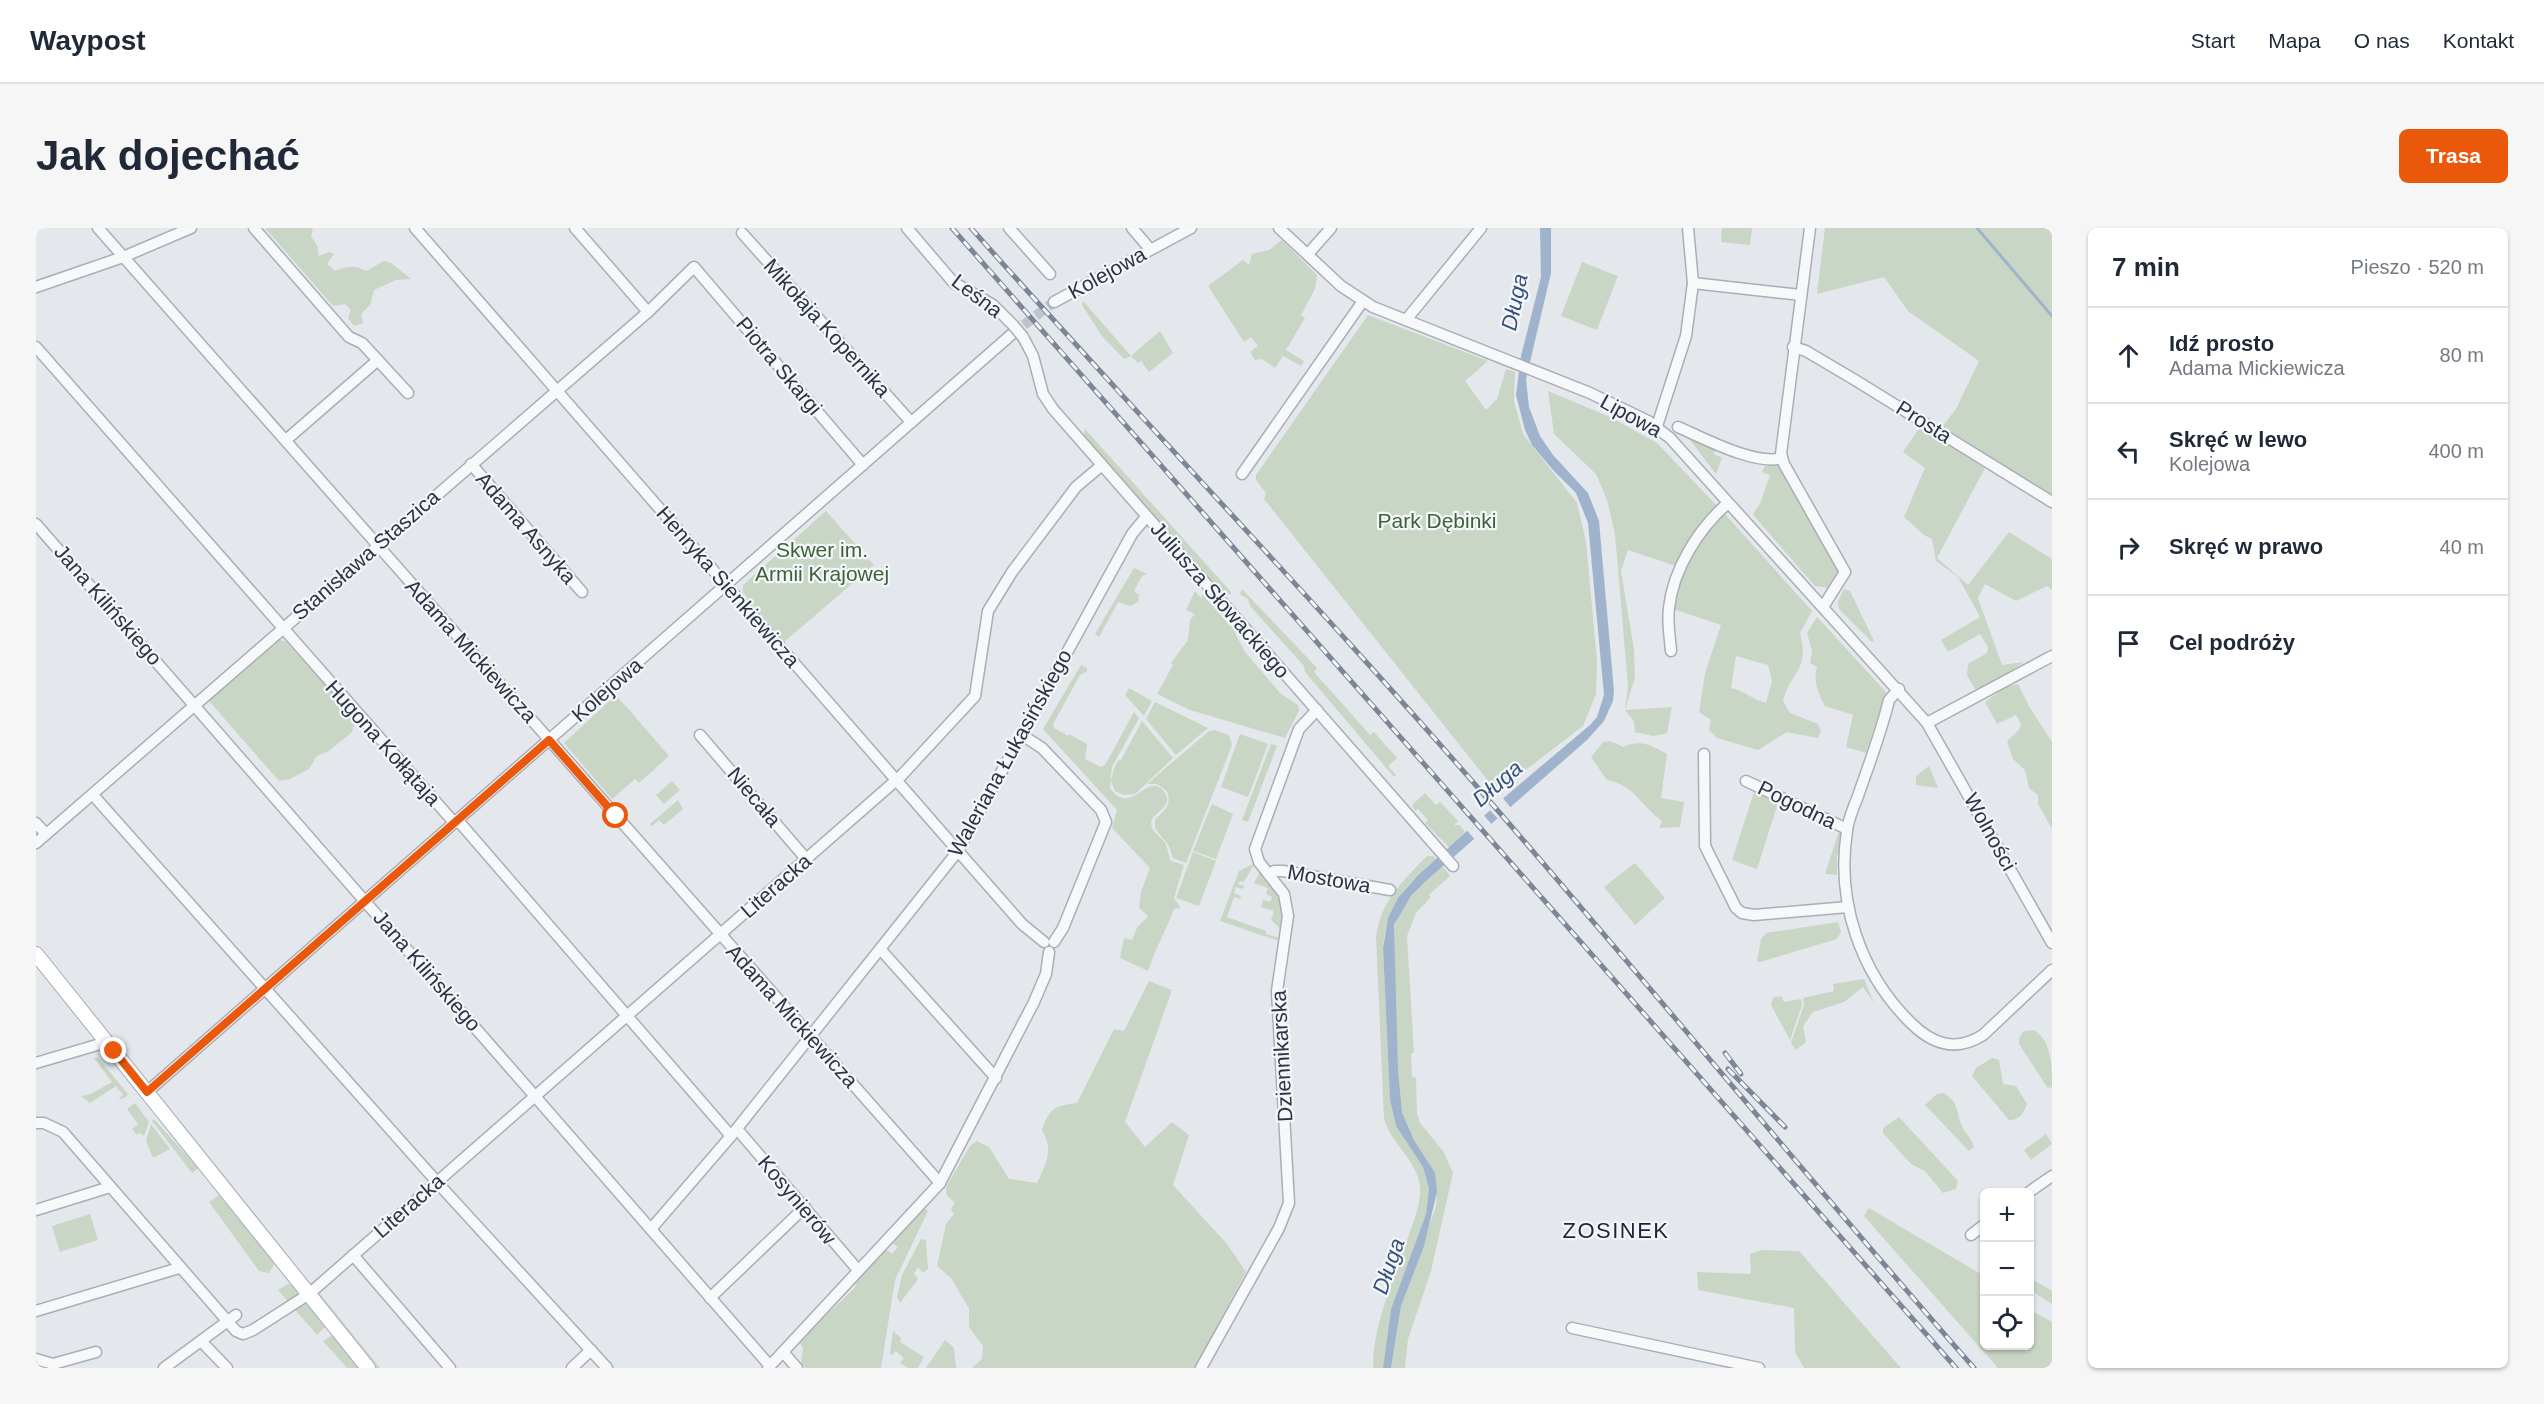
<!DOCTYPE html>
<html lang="pl">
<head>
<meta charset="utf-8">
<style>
	body { margin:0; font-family:Arial,sans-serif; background:#f6f6f7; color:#1f2937 }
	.controls { position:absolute; right:18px; bottom:18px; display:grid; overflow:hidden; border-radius:9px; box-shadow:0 2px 4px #0004 }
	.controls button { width:54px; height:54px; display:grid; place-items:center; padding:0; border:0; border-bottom:2px solid #e0e1e3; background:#fff; color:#1f2937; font:30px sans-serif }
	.stop { position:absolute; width:18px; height:18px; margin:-14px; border:4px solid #ea580c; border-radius:50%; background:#fff }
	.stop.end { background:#ea580c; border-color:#fff; box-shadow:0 2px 6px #0008 }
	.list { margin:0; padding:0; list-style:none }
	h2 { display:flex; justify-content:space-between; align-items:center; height:78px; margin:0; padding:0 24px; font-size:26px }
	h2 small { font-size:20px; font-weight:400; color:#747a83 }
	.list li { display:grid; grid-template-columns:39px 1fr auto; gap:18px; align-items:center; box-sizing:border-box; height:96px; padding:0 24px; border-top:2px solid #e0e1e3 }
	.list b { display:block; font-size:22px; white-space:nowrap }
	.list p { margin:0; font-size:20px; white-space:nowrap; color:#747a83 }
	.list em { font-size:20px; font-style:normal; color:#747a83 }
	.icon { flex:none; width:33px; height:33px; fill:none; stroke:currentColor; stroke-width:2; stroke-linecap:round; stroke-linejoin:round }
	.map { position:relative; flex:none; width:2016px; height:1140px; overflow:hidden; border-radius:9px }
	header { display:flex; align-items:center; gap:36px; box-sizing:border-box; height:84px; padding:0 30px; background:#fff; border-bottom:2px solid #e0e1e3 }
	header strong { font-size:28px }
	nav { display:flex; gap:33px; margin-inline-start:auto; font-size:21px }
	.intro { display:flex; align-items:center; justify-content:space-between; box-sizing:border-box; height:144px; padding:0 36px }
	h1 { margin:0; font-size:42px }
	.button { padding:15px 27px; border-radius:9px; background:#ea580c; color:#fff; font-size:21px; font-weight:700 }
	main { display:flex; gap:36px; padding:0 36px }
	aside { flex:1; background:#fff; border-radius:9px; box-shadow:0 2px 4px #0004 }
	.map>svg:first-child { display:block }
</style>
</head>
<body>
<header>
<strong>Waypost</strong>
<nav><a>Start</a><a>Mapa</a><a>O nas</a><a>Kontakt</a></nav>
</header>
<div class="intro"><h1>Jak dojechać</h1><a class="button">Trasa</a></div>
<main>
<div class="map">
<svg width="2016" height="1140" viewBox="0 0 2016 1140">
	<rect width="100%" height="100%" fill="#e4e7ec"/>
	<g fill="#c9d6c5" fill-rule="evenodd">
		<path d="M229,0h48l-2,8 6,9 2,11 10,-4 5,2 -7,10 8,7c12,-5 19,-6 31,0l18,-10 7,2 20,16 -15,1 -22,10 -4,15 -9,9 2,9 -9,3 -6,-8 3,-8 -6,-6 -12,2z"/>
		<polygon points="1686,0 1716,0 1714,17 1685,14"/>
		<polygon points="1789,0 2016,0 2016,269 1906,199 1920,181 1943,133 1872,83 1848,49 1781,66"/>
		<polygon points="1246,12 1281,47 1279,61 1265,87 1269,90 1250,122 1268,133 1265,138 1247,128 1239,140 1226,131 1219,132 1214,124 1222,118 1215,109 1208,114 1172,58 1207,32 1213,37 1216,26 1233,22"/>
		<polygon points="1546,34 1582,48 1561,102 1525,88"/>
		<polygon points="1047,73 1095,128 1124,103 1137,125 1113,144 1105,133 1102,135 1095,128 1088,131 1066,108 1046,77"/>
		<polygon points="1332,87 1452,133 1429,153 1450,182 1461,171 1470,141 1479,144 1478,173 1487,206 1541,275 1550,314 1561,432 1560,466 1547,498 1461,564 1228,271 1230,265 1220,252 1220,247"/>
		<polygon points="1512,163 1574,189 1621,215 1682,279 1640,338 1592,322 1585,343 1598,422 1599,449 1589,482 1636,479 1631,505 1617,508 1599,504 1598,493 1589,482 1592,458 1579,306 1571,272 1560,246 1518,206"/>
		<polygon points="1884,199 1949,240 1901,330 1932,357 1973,304 2016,331 2016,362 2011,358 1980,373 1949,356 1942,370 1966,437 1988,434 1947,462 1939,461 1931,447 1932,436 1951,425 1952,419 1944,406 1912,424 1905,412 1944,389 1922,349 1900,333 1896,311 1888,307 1868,289 1889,240 1867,224"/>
		<polygon points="1049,201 1195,364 1195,366 1187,368 1047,208"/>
		<polygon points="1651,208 1680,219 1678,226 1686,230 1680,246"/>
		<polygon points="1729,238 1745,238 1804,345 1793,360 1779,358 1719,289 1717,286 1724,276 1734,247 1726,244"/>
		<polygon points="790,283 838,337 748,414 707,364 707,357"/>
		<path d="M1688,285l88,98 -12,22c10,38 -9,37 -17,68l7,12 28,11 3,7 -3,7 -31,-6 -29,18 -41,-12 -8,-8 2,-10 -12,-8 6,-39 16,-48 -48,-16c10,-36 22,-70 51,-96zM1700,428l32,9 4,16 -6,22c-14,-4 -22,-12 -35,-15z"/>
		<polygon points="1098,340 1111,346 1106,348 1098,363 1103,367 1102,374 1094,378 1082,374 1063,409 1059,406"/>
		<polygon points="1206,361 1281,440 1278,444 1334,507 1338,504 1361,530 1352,538 1360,547 1358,549 1269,444 1268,438 1214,378 1212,371 1204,366"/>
		<polygon points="1808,361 1814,363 1838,413 1836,414 1803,381 1802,373"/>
		<polygon points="1159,363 1166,371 1166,366 1197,401 1209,424 1244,465 1262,477 1263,483 1249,510 1154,482 1121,466 1137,437 1135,435 1152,412 1154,392 1159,386 1150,382"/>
		<path d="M1781,389l69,75 -20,61 -20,-6 7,-32 -28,-9c-7,-13 -12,-24 -8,-39l-7,-4 2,-12 -5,-18z"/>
		<polygon points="244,412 250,414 320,491 316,504 293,523 281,528 273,541 254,551 243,553 173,473 239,413"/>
		<path d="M1045,437l6,3v3l-7,4 -27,49 1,4 14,8 1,-2 18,10 -2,15 16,8 4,-2 29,-53 5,6 -27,49 -2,21c22,31 38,-20 55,5 9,15 -14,19 -14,31 1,9 10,12 14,19 3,5 3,12 6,18l13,4 -10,33 7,10 -7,1c-8,22 -19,40 -26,62l-28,-13 4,-20 8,2 5,-12 11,-12 -9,-8 2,-16 9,-24 -38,-40 5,-18 -74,-81z"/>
		<polygon points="1982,456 1994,480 2016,514 2016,601 2002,576 2002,567 1993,560 1989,542 1977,531 1971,513 1983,502 1985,496 1980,487 1961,496 1949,474 1970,459"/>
		<polygon points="1093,460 1116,473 1108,488 1089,467"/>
		<polygon points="580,467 633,528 603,555 599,551 576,571 528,515"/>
		<polygon points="1119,474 1172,500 1140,527 1110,491"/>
		<polygon points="1106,493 1137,530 1099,566 1088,567 1079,563 1075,553 1078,540 1083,532 1085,532"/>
		<path d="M1179,502l14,5 3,10 -46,118 -13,-5 -4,-12 -14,-18v-9c10,-8 17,-14 12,-28l-10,-7h-10l62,-53z"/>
		<polygon points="1204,506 1232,516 1212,569 1185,559"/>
		<path d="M1574,513l13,6c17,-8 28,-2 44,7l-6,44 23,4 -4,25 -21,1 3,-7c-23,-17 -27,-36 -55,-41l-16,-23 12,-15z"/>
		<polygon points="1235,516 1241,518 1212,594 1206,592"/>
		<polygon points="1893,538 1902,560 1880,557 1880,548"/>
		<polygon points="636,553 644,562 628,576 620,567"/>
		<polygon points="1718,564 1742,575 1721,641 1696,632"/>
		<polygon points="1389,565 1400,577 1404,574 1422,593 1418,597 1424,597 1429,604 1413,619 1389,595 1392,592 1382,581 1379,583 1376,577"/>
		<polygon points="642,572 647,581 628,597 623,592 616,598 614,596"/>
		<polygon points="1176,576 1197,586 1180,631 1157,623"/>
		<polygon points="1803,603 1807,606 1805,626 1801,627 1801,647 1789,646"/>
		<polygon points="1157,624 1180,633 1163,678 1140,670"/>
		<path d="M1391,628h6l3,3c-29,22 -51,52 -53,89l7,152 6,26 27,41 6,22 -3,25 -35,95 -8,59h-10c0,-44 20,-87 34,-128 6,-17 14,-35 13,-53 -2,-26 -30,-44 -36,-69l-8,-181c5,-37 27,-56 51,-81z"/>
		<polygon points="1219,635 1208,654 1204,653 1202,656 1208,658 1207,661 1200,659 1198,665 1205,668 1204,671 1198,669 1191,689 1230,703 1230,706 1244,710 1243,713 1184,693 1203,643"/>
		<polygon points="1599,635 1629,670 1599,697 1568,659"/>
		<path d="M1407,639l7,9 -21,19 2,2 -15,16 -9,23 7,117h-3l1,24 4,1 1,36 3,9 23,28 10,22 -22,98 -23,68 -3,29h-14l10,-62 35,-100c5,-48 -29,-59 -36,-101 -4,-25 -3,-52 -4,-78 -1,-30 -3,-61 -3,-91 4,-31 28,-51 50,-69z"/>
		<path d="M1224,644c16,17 25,34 22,58l-11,-10 3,-9 -13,-4 2,-7 7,2 2,-5 -6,-3 2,-6 -14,-5z"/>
		<polygon points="1802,694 1805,704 1801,711 1724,734 1721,733 1725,711 1730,705"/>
		<polygon points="1828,751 1838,775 1827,759 1808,774 1777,784 1767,798 1770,814 1760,822 1755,815 1768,777 1767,770 1798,763 1797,756"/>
		<path d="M1113,753l23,9 -47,132 20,25 27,-25 17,13 -16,50 54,59 19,28 -51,96h-223l10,-9 1,-13 -14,-19v-18l-18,-31 -14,-12 9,-42 8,-10 -3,-5 4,-6 -9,-9v-7l24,-41 7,-5 12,6 20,32 28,4c9,-19 17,-33 5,-53 8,-23 13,-24 35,-27l37,-74 10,2z"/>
		<polygon points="1745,768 1748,774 1765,771 1766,777 1754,812 1735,777 1737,770"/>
		<path d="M1998,802c18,11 18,37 18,58l-5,-1 -28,-43v-6l5,-7z"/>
		<polygon points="58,830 62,830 92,866 89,870 82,871 87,867 80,858 54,875 45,868 55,866 76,854"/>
		<path d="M1956,830l7,2 4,24 13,2 11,18c-4,10 -7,16 -18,16l-37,-44 4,-8z"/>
		<path d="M1908,865c17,12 11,18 18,33 3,8 10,12 12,21l-5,4 -44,-46 12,-11z"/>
		<polygon points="99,875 113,894 108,908 104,905 101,907 96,901 102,896 91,881"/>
		<polygon points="1863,889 1922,953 1920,961 1907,965 1889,943 1875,936 1847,905 1847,900"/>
		<polygon points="118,891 162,940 156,945 116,893"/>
		<polygon points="115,896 134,921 117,930 110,913"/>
		<polygon points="2010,906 2016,916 1995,932 1988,922"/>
		<polygon points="183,967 240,1034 233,1045 223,1043 173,974"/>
		<path d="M887,979l5,4 -33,69 -14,88h-75l-5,-5 2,-15 -4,-6c18,-21 39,-36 57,-56l-2,-4 31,-33 7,5 6,-7 -7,-5z"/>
		<polygon points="1833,980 1948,1048 1948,1118 1994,1118 1994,1082 2016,1094 2016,1140 1962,1140 1828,988"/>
		<polygon points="54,986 62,1012 24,1024 16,998"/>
		<polygon points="885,1011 890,1012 892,1041 887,1045 882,1039 878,1046 882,1051 864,1075 861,1069 866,1047"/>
		<polygon points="1725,1022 1763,1023 1865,1140 1768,1140 1759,1124 1758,1080 1662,1062 1661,1044 1715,1046 1714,1026"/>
		<polygon points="1994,1050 2016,1063 2016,1076 1994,1062"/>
		<polygon points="252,1056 257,1057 289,1095 289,1099 281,1107 242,1062"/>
		<polygon points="283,1064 284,1066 344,1140 339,1140 285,1073"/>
		<polygon points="857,1103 865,1110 864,1114 888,1129 882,1140 872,1140 864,1135 868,1130 860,1123 856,1127 854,1126"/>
		<polygon points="297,1107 326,1140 311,1140 287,1113"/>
		<polygon points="909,1112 918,1120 920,1140 890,1140"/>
	</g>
	<polygon fill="#9fb4cc" points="1504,0 1515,0 1515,45 1490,151 1493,179 1504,208 1517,227 1552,265 1563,293 1578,463 1577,473 1568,493 1551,512 1389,654 1375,668 1358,697 1362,843 1366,885 1378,912 1399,945 1401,964 1388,1018 1365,1078 1355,1140 1347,1140 1355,1081 1390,986 1393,961 1387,939 1360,898 1354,872 1347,720 1352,690 1362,670 1382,647 1471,567 1554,497 1561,489 1568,467 1552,295 1540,265 1517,242 1496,217 1489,202 1480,167 1485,128 1505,49"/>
	<g fill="#e4e7ec">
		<polygon points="1465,568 1476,581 1463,592 1452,580"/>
		<polygon points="1446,585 1457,598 1440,613 1429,600"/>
	</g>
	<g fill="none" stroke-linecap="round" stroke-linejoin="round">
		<polyline stroke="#9fb4cc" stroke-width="3" points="1941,0 2016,88"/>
		<polyline stroke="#bfc3cb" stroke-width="10" stroke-dasharray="10 5" stroke-linecap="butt" points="976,106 1018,74"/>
		<defs>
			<g id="minor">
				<polyline points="62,0 904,955"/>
				<polyline points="218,0 313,109 326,115 372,165"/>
				<polyline points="379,0 922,623 986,696 1008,714"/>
				<polyline points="539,0 612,84"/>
				<polyline points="871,0 917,54 957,77 977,97"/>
				<polyline points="973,0 1014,46"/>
				<polyline points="1096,0 1114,21"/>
				<polyline points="1243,0 1305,58 1337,79 1554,165 1612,193 1634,210 1891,495 2016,715"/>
				<polyline points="1774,0 1745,226 1748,236 1809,344 1787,379"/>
				<polyline points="706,5 875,194"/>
				<polyline points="1272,26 1295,0"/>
				<polyline points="1657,55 1765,67"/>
				<polyline points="0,59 87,29 155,0"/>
				<polyline points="1018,74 1155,0"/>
				<polyline points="1370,92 1445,0"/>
				<polyline points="987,109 997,128 1007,166 1017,181 1417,638"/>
				<polyline points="0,119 415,591 425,596 695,908"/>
				<polyline points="1757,119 1770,123 1819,152 2016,274"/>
				<polyline points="1621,198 1650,108 1657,55 1652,0"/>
				<path d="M1642,199c25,11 78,39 104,31"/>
				<polyline points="250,212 342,132"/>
				<polyline points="435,236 546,364"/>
				<polyline points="1206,246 1327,73"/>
				<polyline points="0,296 734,1138"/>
				<path d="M1635,423c-1,-14 -4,-29 -2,-43 4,-39 30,-80 59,-105"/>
				<path d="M1863,461l-10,11c-8,33 -20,64 -31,96 -4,11 -10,23 -11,35 -11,70 13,142 64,192 22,22 45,29 72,12l69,-65"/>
				<polyline points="1891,495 2016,428"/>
				<polyline points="664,507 771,632"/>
				<polyline points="986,507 1006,520 1065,582 1070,594 1027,700 1018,714"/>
				<polyline points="1668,526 1669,618 1700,680 1706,685 1718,687 1812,679"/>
				<polyline points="1710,553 1811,601"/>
				<polyline points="57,567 409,963 571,1140"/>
				<polyline points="0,595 10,606"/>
				<polyline points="0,615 612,84 658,39 827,237"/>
				<polyline points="1233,646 1238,643 1247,643 1354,662"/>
				<polyline points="845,722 960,850"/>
				<polyline points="0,835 71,814"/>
				<polyline points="111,864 976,106"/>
				<polyline points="0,895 8,895 27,904 200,1103 207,1106 217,1102 273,1066 865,548 939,468 952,383 976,344 1040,259 1066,237"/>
				<polyline points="701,901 822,1042"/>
				<polyline points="1993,964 2016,948"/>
				<polyline points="0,982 74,959"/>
				<polyline points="615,1001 695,908 922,623 1096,306 1110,289"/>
				<polyline points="1935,1007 1948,997"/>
				<polyline points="317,1027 414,1140"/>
				<polyline points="674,1070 769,979"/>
				<polyline points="0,1083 143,1040"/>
				<polyline points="1536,1100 1723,1140"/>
				<polyline points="165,1113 191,1140"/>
				<polyline points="747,1124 761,1140"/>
				<polyline points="0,1131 17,1136 60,1124"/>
				<polyline points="128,1140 200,1087"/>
				<polyline points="536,1140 555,1122"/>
				<polyline points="732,1140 904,955 998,774 1010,746 1013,724"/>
				<polyline points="1165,1140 1243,1000 1253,975 1241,763 1252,688 1248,666 1223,634 1219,621 1263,501 1281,482"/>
			</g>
			<polyline id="major" points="0,726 332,1140"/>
		</defs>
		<use href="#minor" stroke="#a9aeb7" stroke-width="13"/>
		<use href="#major" stroke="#a3abb8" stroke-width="16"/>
		<use href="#minor" stroke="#f7f8fa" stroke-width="10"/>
		<use href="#major" stroke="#fff" stroke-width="14"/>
		<defs>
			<g id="rail">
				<polyline points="916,0 1920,1140"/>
				<path d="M935,0c172,194 352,381 522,577 162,187 318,377 481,563"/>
				<polyline points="1689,825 1705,846"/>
				<polyline points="1692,841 1749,899"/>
			</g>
		</defs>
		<use href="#rail" stroke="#7d8696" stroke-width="5"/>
		<use href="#rail" stroke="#f4f6f9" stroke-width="3" stroke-dasharray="9" stroke-linecap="butt"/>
		<defs>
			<polyline id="minor-bridge" points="977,97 987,109"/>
		</defs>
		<use href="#minor-bridge" stroke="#a9aeb7" stroke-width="13" stroke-linecap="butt"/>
		<use href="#minor-bridge" stroke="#f7f8fa" stroke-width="10"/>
	</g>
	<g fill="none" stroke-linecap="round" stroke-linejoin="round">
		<polyline stroke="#ea580c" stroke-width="8" points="78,823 111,864 513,512 580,588"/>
	</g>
	<g text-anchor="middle" stroke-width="4.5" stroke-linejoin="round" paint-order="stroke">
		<g font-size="21" fill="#2b3445" stroke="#f4f6f9">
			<text transform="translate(1071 45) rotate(-29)" y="7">Kolejowa</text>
			<text transform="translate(941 68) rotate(37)" y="7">Leśna</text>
			<text transform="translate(791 100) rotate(48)" y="7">Mikołaja Kopernika</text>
			<text transform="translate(743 138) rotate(50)" y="7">Piotra Skargi</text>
			<text transform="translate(1595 188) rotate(29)" y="7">Lipowa</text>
			<text transform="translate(1888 194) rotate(32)" y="7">Prosta</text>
			<text transform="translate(490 300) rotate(49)" y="7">Adama Asnyka</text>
			<text transform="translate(330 327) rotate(-41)" y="7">Stanisława Staszica</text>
			<text transform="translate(692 359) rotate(49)" y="7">Henryka Sienkiewicza</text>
			<text transform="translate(1184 372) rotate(49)" y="7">Juliusza Słowackiego</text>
			<text transform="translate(72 377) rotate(49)" y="7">Jana Kilińskiego</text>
			<text transform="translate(435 423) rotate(48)" y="7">Adama Mickiewicza</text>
			<text transform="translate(571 462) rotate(-41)" y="7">Kolejowa</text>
			<text transform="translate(347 515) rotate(48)" y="7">Hugona Kołłątaja</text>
			<text transform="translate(974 525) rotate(-61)" y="7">Waleriana Łukasińskiego</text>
			<text transform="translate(718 569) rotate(50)" y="7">Niecała</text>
			<text transform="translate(1761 577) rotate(26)" y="7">Pogodna</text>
			<text transform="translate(1954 604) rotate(61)" y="7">Wolności</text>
			<text transform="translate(1293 651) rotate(10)" y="7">Mostowa</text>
			<text transform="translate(740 658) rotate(-41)" y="7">Literacka</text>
			<text transform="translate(391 743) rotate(49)" y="7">Jana Kilińskiego</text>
			<text transform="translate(756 788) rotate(48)" y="7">Adama Mickiewicza</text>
			<text transform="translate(1246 828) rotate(-93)" y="7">Dziennikarska</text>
			<text transform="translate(761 972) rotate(50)" y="7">Kosynierów</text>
			<text transform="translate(373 978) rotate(-41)" y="7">Literacka</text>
		</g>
		<g font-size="21" fill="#3f6138" stroke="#f4f6f9">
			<text x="1401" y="300">Park Dębinki</text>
			<text x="786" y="329">Skwer im.<tspan x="786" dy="24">Armii Krajowej</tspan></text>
		</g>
		<g font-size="22" font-style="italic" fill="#34527a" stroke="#f4f6f9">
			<text transform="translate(1478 74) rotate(-78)" y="8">Długa</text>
			<text transform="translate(1461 555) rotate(-41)" y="8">Długa</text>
			<text transform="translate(1352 1038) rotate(-71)" y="8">Długa</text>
		</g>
		<g font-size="22" letter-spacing="1.5" fill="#1d2536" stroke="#f4f6f9">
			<text x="1580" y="1010">ZOSINEK</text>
		</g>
	</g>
</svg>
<div class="controls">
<button>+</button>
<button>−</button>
<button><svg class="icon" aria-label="locate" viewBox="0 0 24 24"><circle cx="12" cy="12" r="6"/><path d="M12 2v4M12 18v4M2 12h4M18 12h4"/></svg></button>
</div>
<div class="stop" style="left:580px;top:588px"></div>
<div class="stop end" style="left:78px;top:823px"></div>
</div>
<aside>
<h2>7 min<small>Pieszo · 520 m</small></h2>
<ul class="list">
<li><svg class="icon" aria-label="ahead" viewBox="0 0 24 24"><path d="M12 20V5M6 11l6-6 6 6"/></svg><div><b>Idź prosto</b><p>Adama Mickiewicza</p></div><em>80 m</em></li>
<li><svg class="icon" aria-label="left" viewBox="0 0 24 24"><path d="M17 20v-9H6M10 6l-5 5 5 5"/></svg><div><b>Skręć w lewo</b><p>Kolejowa</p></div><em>400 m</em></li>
<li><svg class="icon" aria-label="right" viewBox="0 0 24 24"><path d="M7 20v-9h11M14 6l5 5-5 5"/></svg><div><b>Skręć w prawo</b></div><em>40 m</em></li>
<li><svg class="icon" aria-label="arrive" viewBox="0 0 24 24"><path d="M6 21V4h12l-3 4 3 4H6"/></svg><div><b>Cel podróży</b></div></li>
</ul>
</aside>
</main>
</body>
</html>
